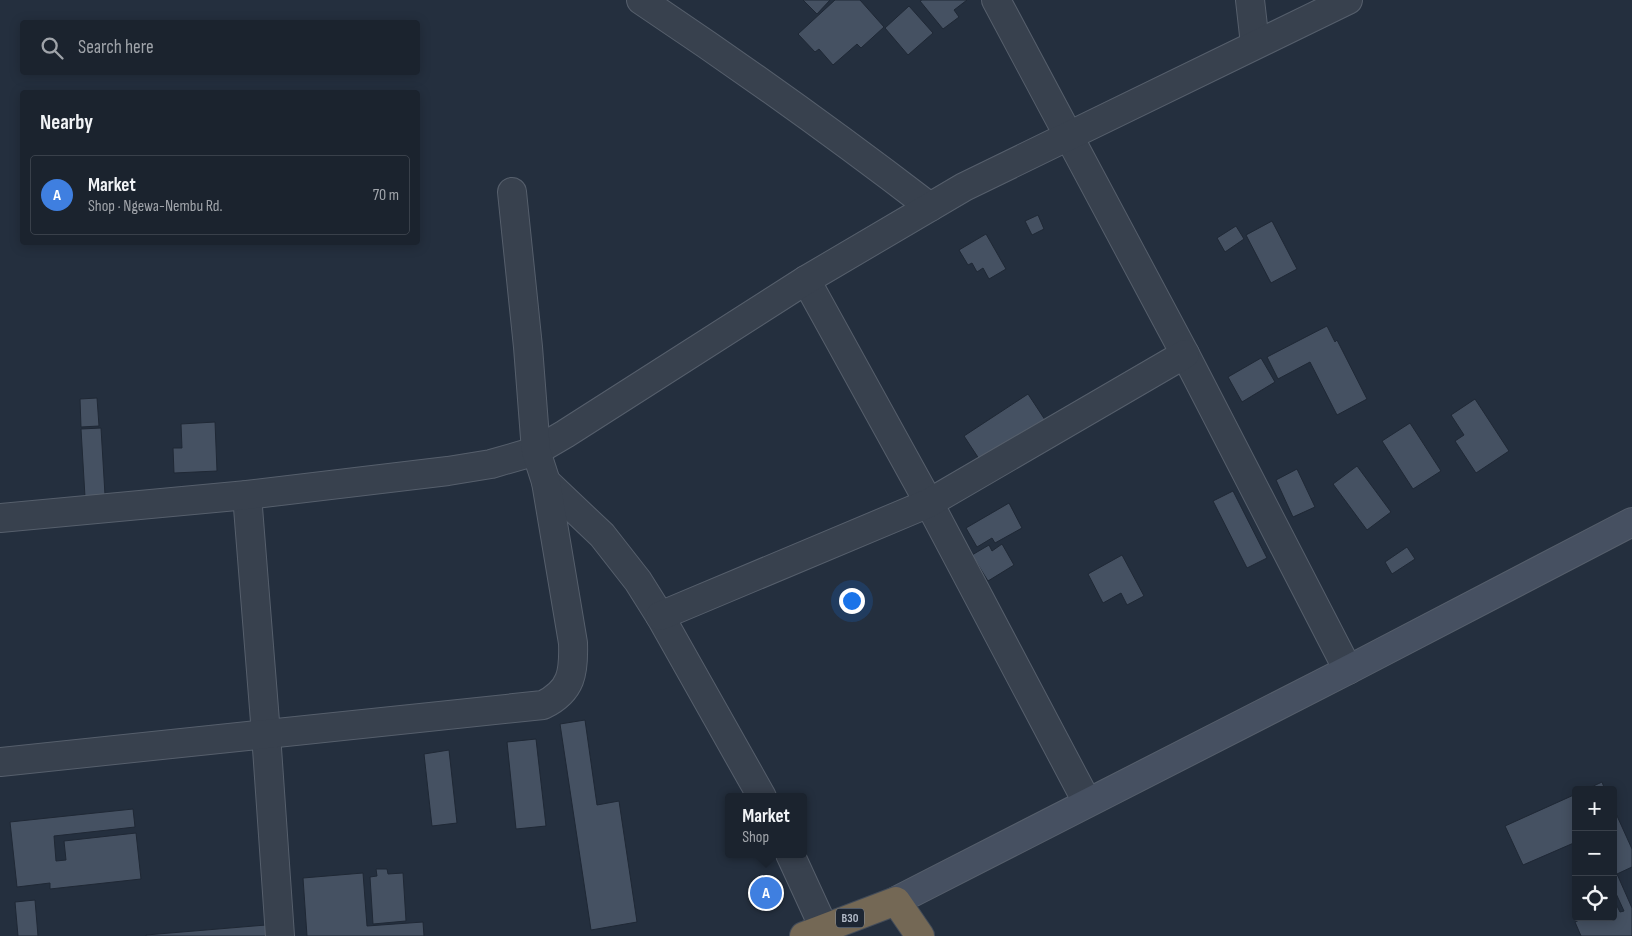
<!DOCTYPE html>
<html lang="en">
<head>
<meta charset="utf-8">
<style>
	body { margin:0; font-family:"Sofia Sans Condensed",sans-serif; background:#242b36; color:#f1f3f6 }
	.controls { position:absolute; right:15px; bottom:15px; display:grid; overflow:hidden; border-radius:5px; box-shadow:0 2px 12px #0003 }
	.controls button { width:45px; height:45px; display:grid; place-items:center; padding:0; border:0; border-bottom:1px solid #39404a; background:#1b232e; color:#f1f3f6; font:25px sans-serif }
	.you { position:absolute; left:851px; top:600px; width:18px; height:18px; margin:-12px; border:4px solid #fff; border-radius:50%; background:#1a73e8; box-shadow:0 0 0 8px #1a73e833 }
	.badge { display:grid; place-items:center; width:32px; height:32px; border-radius:50%; background:#8ab4f8; color:#fff; font-size:16px; font-weight:700 }
	.pin { position:absolute; translate:-50% -50%; border:2px solid #fff; box-shadow:0 1px 5px #0006 }
	.popup { position:absolute; left:725px; top:793px; width:82px; height:65px; box-sizing:border-box; display:grid; place-content:center; border-radius:5px; background:#1b232e; filter:drop-shadow(0 1px 4px #0005); font-size:16px; white-space:nowrap; color:#a0a4aa }
	.popup b { font-size:19px; color:#f1f3f6 }
	.popup::after { content:''; position:absolute; left:50%; top:100%; margin-left:-10px; border:10px solid transparent; border-top-color:#1b232e }
	.list { margin:0; padding:0; list-style:none }
	h2 { display:flex; justify-content:space-between; align-items:center; height:65px; margin:0; padding:0 20px; font-size:21px }
	h2 small { font-size:16px; font-weight:400; color:#a0a4aa }
	.list li { display:grid; grid-template-columns:32px 1fr auto; gap:15px; align-items:center; box-sizing:border-box; height:80px; margin:0 10px 10px; padding:0 10px; border:1px solid #39404a; border-radius:5px }
	.list b { display:block; font-size:19px; white-space:nowrap }
	.list p { margin:0; font-size:16px; white-space:nowrap; color:#a0a4aa }
	.list em { font-size:16px; font-style:normal; color:#a0a4aa }
	.icon { flex:none; width:28px; height:28px; fill:none; stroke:currentColor; stroke-width:2; stroke-linecap:round; stroke-linejoin:round }
	.map { position:relative; flex:none; width:1632px; height:936px; overflow:hidden }
	.search { position:absolute; background:#1b232e; box-shadow:0 2px 12px #0003; left:20px; top:20px; width:400px; height:55px; display:flex; align-items:center; gap:12px; box-sizing:border-box; padding:0 18px; border-radius:5px; color:#a0a4aa; font-size:19px }
	.panel { position:absolute; background:#1b232e; box-shadow:0 2px 12px #0003; left:20px; top:90px; width:400px; height:155px; border-radius:5px }
	.map>svg:first-child { display:block }
</style>
</head>
<body>
<div class="map">
<svg width="1632" height="936" viewBox="0 0 1632 936">
	<rect width="100%" height="100%" fill="#242f3e"/>
	<g fill="#455162" stroke="#1f2835">
		<polygon points="803,0 830,0 817,14"/>
		<polygon points="835,0 860,0 884,27 861,48 857,44 833,65 819,49 815,52 798,34"/>
		<polygon points="922,0 967,0 954,10 959,17 943,29 920,1"/>
		<polygon points="909,6 933,33 908,55 885,28"/>
		<polygon points="1038,215 1044,229 1032,235 1025,221"/>
		<polygon points="1272,221 1297,269 1271,283 1246,235"/>
		<polygon points="1236,226 1244,239 1225,252 1217,238"/>
		<polygon points="986,234 1006,269 989,279 983,268 977,272 972,263 968,265 959,250"/>
		<polygon points="1327,326 1335,342 1337,340 1367,399 1337,415 1310,362 1278,379 1267,357"/>
		<polygon points="1261,358 1275,382 1242,402 1228,377"/>
		<polygon points="1028,394 1049,426 985,468 964,436"/>
		<polygon points="97,398 99,426 81,427 80,399"/>
		<polygon points="1475,399 1509,451 1476,473 1455,441 1464,435 1451,415"/>
		<polygon points="215,422 217,471 174,473 173,448 182,448 181,424"/>
		<polygon points="1410,423 1441,471 1413,489 1382,441"/>
		<polygon points="101,428 105,495 85,497 81,429"/>
		<polygon points="1357,466 1391,512 1367,530 1333,484"/>
		<polygon points="1297,469 1315,507 1293,517 1276,480"/>
		<polygon points="1233,491 1267,558 1247,568 1213,501"/>
		<polygon points="1009,503 1022,528 995,543 992,538 977,547 966,528"/>
		<polygon points="1002,544 1014,565 988,581 972,555 989,545 992,551"/>
		<polygon points="1407,547 1415,559 1392,574 1385,562"/>
		<polygon points="1122,555 1144,596 1127,605 1121,593 1103,603 1088,574"/>
		<polygon points="585,720 597,805 619,801 637,922 591,930 560,724"/>
		<polygon points="536,739 546,826 516,829 507,742"/>
		<polygon points="449,750 457,823 432,826 424,754"/>
		<polygon points="1602,782 1605,790 1585,790"/>
		<polygon points="1576,794 1576,842 1523,865 1505,826"/>
		<polygon points="1613,807 1632,849 1632,867 1617,874 1632,908 1632,936 1581,936 1575,922 1586,917 1613,917 1613,905 1616,904 1620,912 1624,911 1613,887"/>
		<polygon points="133,809 135,827 54,836 56,861 66,860 64,841 136,833 141,879 50,889 50,883 17,887 10,822"/>
		<polygon points="376,869 387,869 388,874 403,873 406,921 373,924 370,877 377,876"/>
		<polygon points="363,873 367,926 423,922 424,936 307,936 303,878"/>
		<polygon points="35,900 38,936 18,936 15,902"/>
		<polygon points="266,925 267,936 146,936 146,935"/>
	</g>
	<g fill="none" stroke-linecap="round" stroke-linejoin="round">
		<defs>
			<g id="street">
				<path d="M641,0c99,66 195,135 289,207"/>
				<polyline points="996,0 1185,354 1348,670"/>
				<polyline points="1250,0 1255,44"/>
				<polyline points="806,280 929,503 1087,802"/>
				<polyline points="546,482 602,535 638,581 660,616 762,797"/>
				<polyline points="247,495 266,734 280,936"/>
				<polyline points="0,518 247,495 448,471 491,464 536,451 565,434 806,280 964,187 1348,0"/>
				<polyline points="660,616 929,503 1185,354"/>
				<path d="M0,762l543,-57c29,-14 31,-33 30,-62l-27,-161 -10,-31 -8,-104 -16,-155"/>
				<polyline points="790,854 824,928"/>
			</g>
			<polyline id="secondary" points="896,901 1348,670 1632,522"/>
			<polyline id="highway" points="804,936 896,901 920,936"/>
		</defs>
		<use href="#street" stroke="#565f6c" stroke-width="30"/>
		<use href="#secondary" stroke="#565f6c" stroke-width="30"/>
		<use href="#highway" stroke="#434c59" stroke-width="30"/>
		<use href="#street" stroke="#38414e" stroke-width="28"/>
		<use href="#secondary" stroke="#465061" stroke-width="28"/>
		<use href="#highway" stroke="#746855" stroke-width="28"/>
	</g>
	<g text-anchor="middle" stroke-width="4" stroke-linejoin="round" paint-order="stroke">
		<rect fill="#1d2633" stroke="#878f9c" stroke-width="1" x="836" y="908.5" width="28" height="19" rx="4"/>
		<g font-size="12" font-weight="bold" fill="#b4bcc9">
			<text x="850" y="922">B30</text>
		</g>
	</g>
</svg>
<div class="controls">
<button>+</button>
<button>−</button>
<button><svg class="icon" aria-label="locate" viewBox="0 0 24 24"><circle cx="12" cy="12" r="6"/><path d="M12 2v4M12 18v4M2 12h4M18 12h4"/></svg></button>
</div>
<div class="you"></div>
<div class="pin badge" style="left:766px;top:893px;background:#3f7fe0">A</div>
<div class="popup"><b>Market</b>Shop</div>
<div class="search"><svg class="icon" aria-label="search" viewBox="0 0 24 24"><circle cx="10" cy="10" r="6"/><path d="M15 15l6 6"/></svg>Search here</div>
<section class="panel">
<h2>Nearby<small></small></h2>
<ul class="list">
<li><span class="badge" style="background:#3f7fe0">A</span><div><b>Market</b><p>Shop · Ngewa-Nembu Rd.</p></div><em>70 m</em></li>
</ul>
</section>
</div>
</body>
</html>
